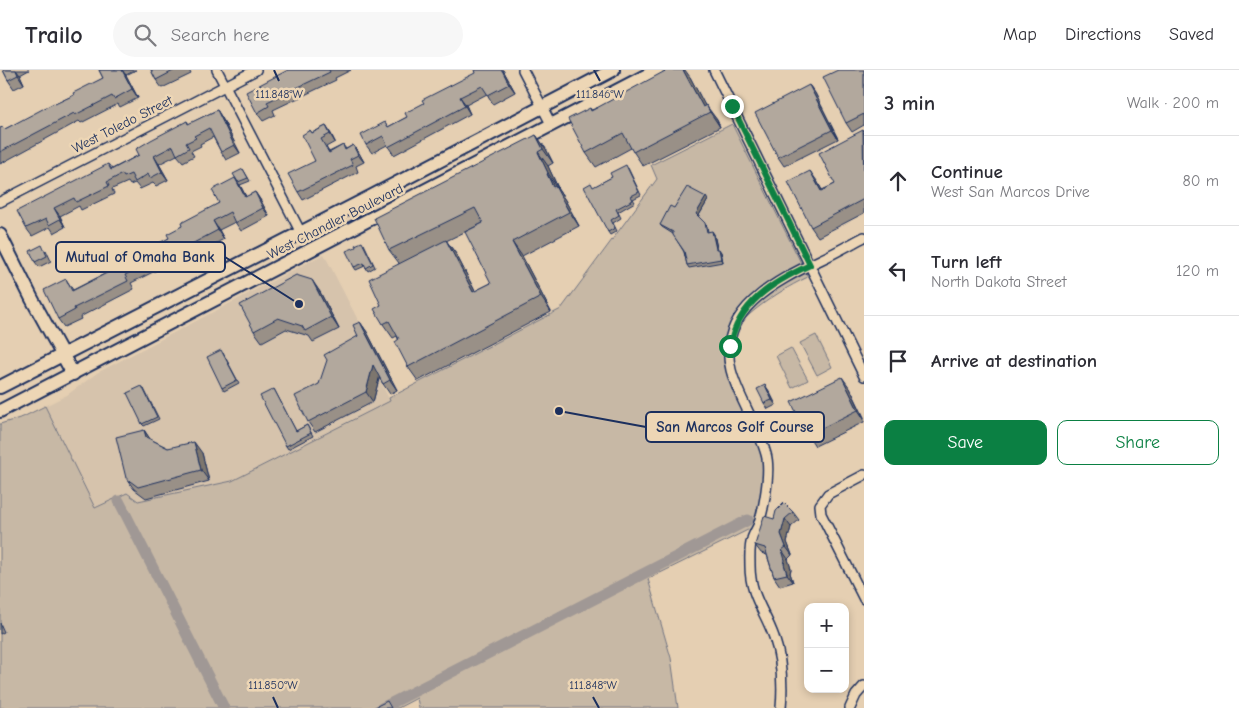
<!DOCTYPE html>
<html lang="en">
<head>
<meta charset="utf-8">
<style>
	body { margin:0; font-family:"Comic Neue",sans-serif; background:#f7f7f7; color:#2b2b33 }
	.controls { position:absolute; right:15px; bottom:15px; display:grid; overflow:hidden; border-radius:10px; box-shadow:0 2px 8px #0003 }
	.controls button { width:45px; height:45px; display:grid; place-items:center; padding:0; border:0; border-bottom:1px solid #e1e1e2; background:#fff; color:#2b2b33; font:25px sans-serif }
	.stop { position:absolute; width:15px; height:15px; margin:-11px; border:4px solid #0b8043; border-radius:50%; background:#fff }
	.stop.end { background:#0b8043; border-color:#fff; box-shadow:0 1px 5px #0008 }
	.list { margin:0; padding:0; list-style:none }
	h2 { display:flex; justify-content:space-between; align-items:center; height:65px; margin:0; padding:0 20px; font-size:21px }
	h2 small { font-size:16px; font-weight:400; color:#7c7c81 }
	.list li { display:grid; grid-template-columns:32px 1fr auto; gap:15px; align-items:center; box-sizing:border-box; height:90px; padding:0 20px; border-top:1px solid #e1e1e2 }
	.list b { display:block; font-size:19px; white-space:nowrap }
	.list p { margin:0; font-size:16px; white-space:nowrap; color:#7c7c81 }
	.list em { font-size:16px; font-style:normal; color:#7c7c81 }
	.actions { display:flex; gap:10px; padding:15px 20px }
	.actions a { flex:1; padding:11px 0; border:1px solid #0b8043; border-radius:10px; text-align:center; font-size:18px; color:#0b8043 }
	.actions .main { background:#0b8043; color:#fff }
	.icon { flex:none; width:28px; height:28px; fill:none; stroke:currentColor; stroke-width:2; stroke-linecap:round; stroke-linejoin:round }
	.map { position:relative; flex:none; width:864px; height:638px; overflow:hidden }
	header { display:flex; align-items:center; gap:30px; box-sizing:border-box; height:70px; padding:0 25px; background:#fff; border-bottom:1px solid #e1e1e2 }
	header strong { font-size:24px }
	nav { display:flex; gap:28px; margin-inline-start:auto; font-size:18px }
	.search { width:350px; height:45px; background:#f7f7f7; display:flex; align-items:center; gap:12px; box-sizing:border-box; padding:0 18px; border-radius:28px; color:#7c7c81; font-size:19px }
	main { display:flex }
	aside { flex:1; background:#fff }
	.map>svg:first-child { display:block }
</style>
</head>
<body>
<header>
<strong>Trailo</strong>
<div class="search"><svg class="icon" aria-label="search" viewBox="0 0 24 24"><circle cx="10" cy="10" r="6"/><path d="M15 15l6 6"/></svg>Search here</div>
<nav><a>Map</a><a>Directions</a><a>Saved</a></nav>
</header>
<main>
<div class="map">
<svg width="864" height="638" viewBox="0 0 864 638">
	<rect width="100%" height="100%" fill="#e5cfb2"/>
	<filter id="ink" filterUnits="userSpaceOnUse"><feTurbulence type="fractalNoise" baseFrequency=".02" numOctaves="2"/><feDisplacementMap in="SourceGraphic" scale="10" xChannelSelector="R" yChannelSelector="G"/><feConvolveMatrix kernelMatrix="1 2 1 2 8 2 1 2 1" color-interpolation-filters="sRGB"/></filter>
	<g filter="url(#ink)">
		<polygon fill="#d6c3ac" points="324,184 359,252 359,268 390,331 232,411 137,431 127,423 95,438 45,336 67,325 97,303"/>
		<g fill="#c7b8a5" stroke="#717482">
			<path d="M732,54l76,153c-18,8 -43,24 -58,37 -7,6 -11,14 -18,20l-1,37 36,86 -9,68 -110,54 23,79 7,50h-259l-2,-10 -19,10h-398v-284l23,-7 22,-11 50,102 32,-15 11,8 94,-20 158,-80 -1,-3 172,-89 96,-130 -6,-14z"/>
			<polygon points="816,265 832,297 817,305 800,273"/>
			<polygon points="791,278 808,310 792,318 776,286"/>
		</g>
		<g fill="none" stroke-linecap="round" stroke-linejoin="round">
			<g stroke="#a09895" stroke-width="11">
				<polyline points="119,431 224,638"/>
				<polyline points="382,638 748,450"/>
			</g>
			<defs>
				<g id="street">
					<polyline points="217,0 301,163"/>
					<polyline points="523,0 552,56"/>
					<polyline points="714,0 864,306"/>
					<polyline points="0,132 256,0"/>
					<polyline points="864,405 828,424 820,435 821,444 864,529"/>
					<path d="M781,638c2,-24 1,-48 -7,-71 -9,-26 -24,-41 -24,-71 0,-8 -1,-19 2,-27 1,-4 4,-9 6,-13 6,-17 13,-55 8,-72 -8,-29 -27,-54 -35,-84 -15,-59 45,-89 89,-110 15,-7 29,-15 44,-23"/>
					<polyline points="850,638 856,625 864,616"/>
				</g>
				<g id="secondary">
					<polyline points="0,165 32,229 73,304"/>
					<polyline points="0,317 372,126 613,0"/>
					<polyline points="0,341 657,0"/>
				</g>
			</defs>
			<use href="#street" stroke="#1b2f5e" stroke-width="12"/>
			<use href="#secondary" stroke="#1b2f5e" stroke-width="16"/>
			<use href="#street" stroke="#edd6b5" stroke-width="9"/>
			<use href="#secondary" stroke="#edd6b5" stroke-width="12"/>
		</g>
		<g fill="#999087" stroke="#1b2f5e" fill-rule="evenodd">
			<polygon points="3,0 29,0 20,5 24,14 14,19 8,10"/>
			<polygon points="99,0 136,0 126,5 138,28 120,37 118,34 81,53 79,51 0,94 0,58 5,59 74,25 103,8"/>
			<polygon points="151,0 189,0 191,4 162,18 156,10"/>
			<polygon points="288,0 351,0 335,8 336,10 273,40 275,45 263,51 257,43"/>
			<polygon points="503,0 515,22 493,34 487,24 466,35 470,44 394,85 387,75 372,83 366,75 385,52 388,57 407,47 424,33"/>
			<polygon points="864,0 864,55 852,62 846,53"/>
			<polygon points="690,7 705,36 717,50 720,57 643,96 631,78 596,97 586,83 590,38 591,40"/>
			<polygon points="809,15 815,23 838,69 784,96 778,87"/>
			<polygon points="217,40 222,48 240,83 226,90 221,82 213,67 200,74 201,76 191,81 194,86 183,92 177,85 159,94 168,110 156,116 153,113 140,119 135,113 130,115 128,112 112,119 114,124 81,140 79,136 60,146 65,157 54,163 50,157 32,166 26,158 108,94 112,99 139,85 187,51 189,54"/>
			<polygon points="326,56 331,64 335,72 326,77 329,82 343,75 346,79 353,75 359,83 364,92 356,96 358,102 303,130 298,122 315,91 310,60 312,63"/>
			<polygon points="864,60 864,143 818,167 811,157 817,111 822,120 835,114"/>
			<path d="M536,65l10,14 7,14 -5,3 10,22h-1l8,12 14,26 -57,30 29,56 -133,69 -10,-14 -11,-31 -4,2 -10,-14 -2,-19 18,-42 -10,-13zM483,153l8,60 -16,8 -19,-37 -10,-13z"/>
			<polygon points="628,98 641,125 633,129 635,132 618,142 621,148 613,153 617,161 610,165 608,162 594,117"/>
			<polygon points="243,99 250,111 240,115 246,127 255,122 261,131 269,146 241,161 235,152 219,160 224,169 192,186 193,188 181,195 177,190 131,213 134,219 80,247 81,249 64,257 58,249 66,209 73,220 130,191 169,168 182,156 219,133 235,108"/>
			<polygon points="708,130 698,147 707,156 708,162 714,164 717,179 721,182 723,192 689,198 687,195 684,182 673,164 662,157 660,155 674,138"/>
			<polygon points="364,174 375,197 368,201 365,196 356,200 354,197"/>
			<polygon points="46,180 51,191 39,197 35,192"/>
			<polygon points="312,211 320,222 339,259 313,272 309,266 286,259 262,272 254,261"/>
			<polygon points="360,252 367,262 397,320 390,324 379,308 373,332 315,362 308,352 319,314 358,266"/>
			<polygon points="223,283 239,313 224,321 222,318"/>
			<polygon points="765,315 769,321 776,335 768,339 764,333"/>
			<polygon points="850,318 864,347 864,352 815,376 808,365"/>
			<polygon points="144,319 159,349 144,356 142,354"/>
			<polygon points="274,319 296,361 307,355 313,366 288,379 286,376"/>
			<polygon points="144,360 150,369 168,378 202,383 209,411 146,428 134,419 126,408"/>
			<polygon points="793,442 799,450 791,457 787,472 792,485 788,489 791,499 790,503 793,512 780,516 774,507 767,485 761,483 755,475 774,449"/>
			<polygon points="0,553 4,562 0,564"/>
		</g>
		<g fill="#7d766e" stroke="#1b2f5e">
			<polygon points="16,0 20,5 24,14 18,5"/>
			<polygon points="122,0 126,5 138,28 132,19"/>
			<polygon points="502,0 503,0 515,22 509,14"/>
			<polygon points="683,0 685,0 690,7 709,43 703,37"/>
			<polygon points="809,15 815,23 838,69 832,60"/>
			<polygon points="460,27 466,35 470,44 465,36"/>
			<polygon points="706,35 717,50 720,57 710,42"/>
			<polygon points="217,40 222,48 240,83 234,75"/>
			<polygon points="326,56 331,64 335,72 330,64"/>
			<polygon points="536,65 546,79 553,93 543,79"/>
			<polygon points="353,75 359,83 364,92 358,85"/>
			<polygon points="538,82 548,96 558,118 548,103"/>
			<polygon points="154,86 159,94 168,110 162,102"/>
			<polygon points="810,101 817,111 828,131 821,121"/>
			<polygon points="547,104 565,130 579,156 553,117"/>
			<polygon points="235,108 241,117 251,136 245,127"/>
			<polygon points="255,122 261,131 269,146 263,138"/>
			<polygon points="706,127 708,130 698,147 696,144"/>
			<polygon points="54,138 60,146 65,157 60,149"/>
			<polygon points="213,151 219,160 224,169 218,160"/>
			<polygon points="712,161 714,164 718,182 716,179"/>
			<polygon points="446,170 456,184 483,237 473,222"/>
			<polygon points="512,172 522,186 551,242 541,227"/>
			<polygon points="719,179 721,182 723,192 721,189"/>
			<polygon points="312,210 320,222 339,259 331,247"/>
			<polygon points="360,252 367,262 397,320 390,310"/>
			<polygon points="373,295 380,305 373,332 366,322"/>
			<polygon points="842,307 850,318 864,349 858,340"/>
			<polygon points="765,315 769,321 776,335 772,330"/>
			<polygon points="144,360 152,372 146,367"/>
			<polygon points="194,372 202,383 209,411 201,400"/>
			<polygon points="785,449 791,457 787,472 792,485 786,477 781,464"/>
			<polygon points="782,480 788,489 791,499 790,503 793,512 787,504 784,494"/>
		</g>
		<g fill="#b2a89d" stroke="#1b2f5e">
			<polygon points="3,0 16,0 18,5 8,10"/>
			<polygon points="99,0 122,0 132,19 114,29 112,26 75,45 74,43 0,82 0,58 3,57 5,59 54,33 55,34 74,25 73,23 103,8"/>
			<polygon points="151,0 175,0 156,10"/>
			<polygon points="288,0 329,0 330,2 267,32 269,36 257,43 246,22"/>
			<polygon points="474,0 502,0 509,14 488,25 482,16 460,27 465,36 388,77 383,66 366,75 361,65 385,52 388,57 407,47 405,43 424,33 422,30 475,3"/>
			<polygon points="667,0 683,0 703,37 706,35 710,42 633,82 623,63 586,83 568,49 590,38 591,41"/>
			<polygon points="838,0 864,0 864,44 846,53 823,7"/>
			<polygon points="809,15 832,60 778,87 755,43"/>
			<polygon points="217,40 234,75 221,82 209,58 194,66 196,68 186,73 189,78 177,85 173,76 154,86 162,102 150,108 148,104 135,112 131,104 124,107 122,104 107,112 109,116 76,132 74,128 54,138 60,149 49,155 46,149 26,158 17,141 108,94 111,100 139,85 136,79 151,70 187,51 188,54"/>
			<polygon points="326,56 330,64 321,69 329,83 343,75 345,80 353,75 358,85 350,89 353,95 298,122 288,104 315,91 302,65 310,60 312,63"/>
			<polygon points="863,60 864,129 811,157 788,112 810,101 821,121 835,114 819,83"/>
			<polygon points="536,65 543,79 538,82 548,103 547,104 553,117 555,116 569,142 512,172 541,227 408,297 395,272 399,269 389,251 383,254 374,239 381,235 369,209 446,170 473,222 491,213 465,162 483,153 475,138 389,180 374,148"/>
			<polygon points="626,95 639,122 631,126 633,130 616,139 619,145 611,150 615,158 608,162 584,117 591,113 593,117 612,107 610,103"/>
			<polygon points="243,99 248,108 238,112 233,104"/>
			<polygon points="235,108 245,127 255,122 263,138 235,153 230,142 213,151 218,160 186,177 187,180 175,186 172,181 125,205 128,211 74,238 75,240 58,249 44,220 66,209 72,221 130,191 129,188 169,168 167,164 182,156 181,153 219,133 212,120"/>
			<polygon points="687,117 706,127 696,144 705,153 707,162 712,161 716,179 719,179 721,189 687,195 684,181 673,165 673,162 660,155 670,136 674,138"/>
			<polygon points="362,172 373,194 366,198 364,193 354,197 346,181 356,177 355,175"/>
			<polygon points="42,175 47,186 35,192 30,181"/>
			<polygon points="296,205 312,210 331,247 305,261 302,256 278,248 254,261 240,235"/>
			<polygon points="360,252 390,310 383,314 373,295 366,322 308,352 295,326 319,314 327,290 324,285 358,266 353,255"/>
			<polygon points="221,280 237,310 222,318 207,287"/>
			<polygon points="842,307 858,340 808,365 791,332"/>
			<polygon points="765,315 772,330 764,333 757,319"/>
			<polygon points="142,316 157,347 142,354 127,323"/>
			<polygon points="274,319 296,361 307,355 311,363 286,376 260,326"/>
			<polygon points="144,360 146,367 168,378 194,372 201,400 138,417 126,408 116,367"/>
			<polygon points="784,433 793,442 785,449 781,464 786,477 782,480 785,490 784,494 787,504 774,507 765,478 755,475 764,446 774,449 776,441"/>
			<polygon points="387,631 391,638 373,638"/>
		</g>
	</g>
	<g fill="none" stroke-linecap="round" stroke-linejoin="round" filter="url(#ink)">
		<path stroke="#0b8043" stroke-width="6" d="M730,276c8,-43 43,-64 80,-81l-78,-159"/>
	</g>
	<path fill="none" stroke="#1b2f5e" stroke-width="2" d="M274,0l5,11M594,0l6,11M273,627l5,11M593,627l6,11"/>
	<g text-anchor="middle" stroke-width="5" stroke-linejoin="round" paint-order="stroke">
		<g font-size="14" fill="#1b2f5e" stroke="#edd6b5">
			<text transform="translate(122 54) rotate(-27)" y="5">West Toledo Street</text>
			<text transform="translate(335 151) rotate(-27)" y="5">West Chandler Boulevard</text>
		</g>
	</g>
	<g font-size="12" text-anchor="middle" fill="#1b2f5e" stroke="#edd6b5" stroke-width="5" stroke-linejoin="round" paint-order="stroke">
		<text x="279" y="28">111.848°W</text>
		<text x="600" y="28">111.846°W</text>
		<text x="273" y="619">111.850°W</text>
		<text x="593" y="619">111.848°W</text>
	</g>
	<path fill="none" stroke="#1b2f5e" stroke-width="2" d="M299 234L225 187M559 341L646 357"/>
	<g fill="#1b2f5e" stroke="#edd6b5" stroke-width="2">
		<circle cx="299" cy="234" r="5"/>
		<circle cx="559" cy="341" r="5"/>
	</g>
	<g fill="#edd6b5" stroke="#1b2f5e" stroke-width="2">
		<rect x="56" y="172" width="169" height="30" rx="5"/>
		<rect x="646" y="342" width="178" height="30" rx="5"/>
	</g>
	<g font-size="15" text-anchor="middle" font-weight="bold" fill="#1b2f5e">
		<text x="140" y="192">Mutual of Omaha Bank</text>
		<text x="735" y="362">San Marcos Golf Course</text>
	</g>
</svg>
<div class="controls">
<button>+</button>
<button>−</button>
</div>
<div class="stop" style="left:730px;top:276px"></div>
<div class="stop end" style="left:732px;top:36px"></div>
</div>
<aside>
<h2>3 min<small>Walk · 200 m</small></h2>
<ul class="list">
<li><svg class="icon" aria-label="ahead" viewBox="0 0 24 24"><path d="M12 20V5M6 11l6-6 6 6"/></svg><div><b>Continue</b><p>West San Marcos Drive</p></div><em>80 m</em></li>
<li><svg class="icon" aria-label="left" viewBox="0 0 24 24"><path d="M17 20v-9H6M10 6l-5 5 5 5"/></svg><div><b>Turn left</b><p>North Dakota Street</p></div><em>120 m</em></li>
<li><svg class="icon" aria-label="arrive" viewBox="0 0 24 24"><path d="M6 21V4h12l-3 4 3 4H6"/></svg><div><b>Arrive at destination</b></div></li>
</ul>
<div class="actions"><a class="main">Save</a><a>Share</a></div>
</aside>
</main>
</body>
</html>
